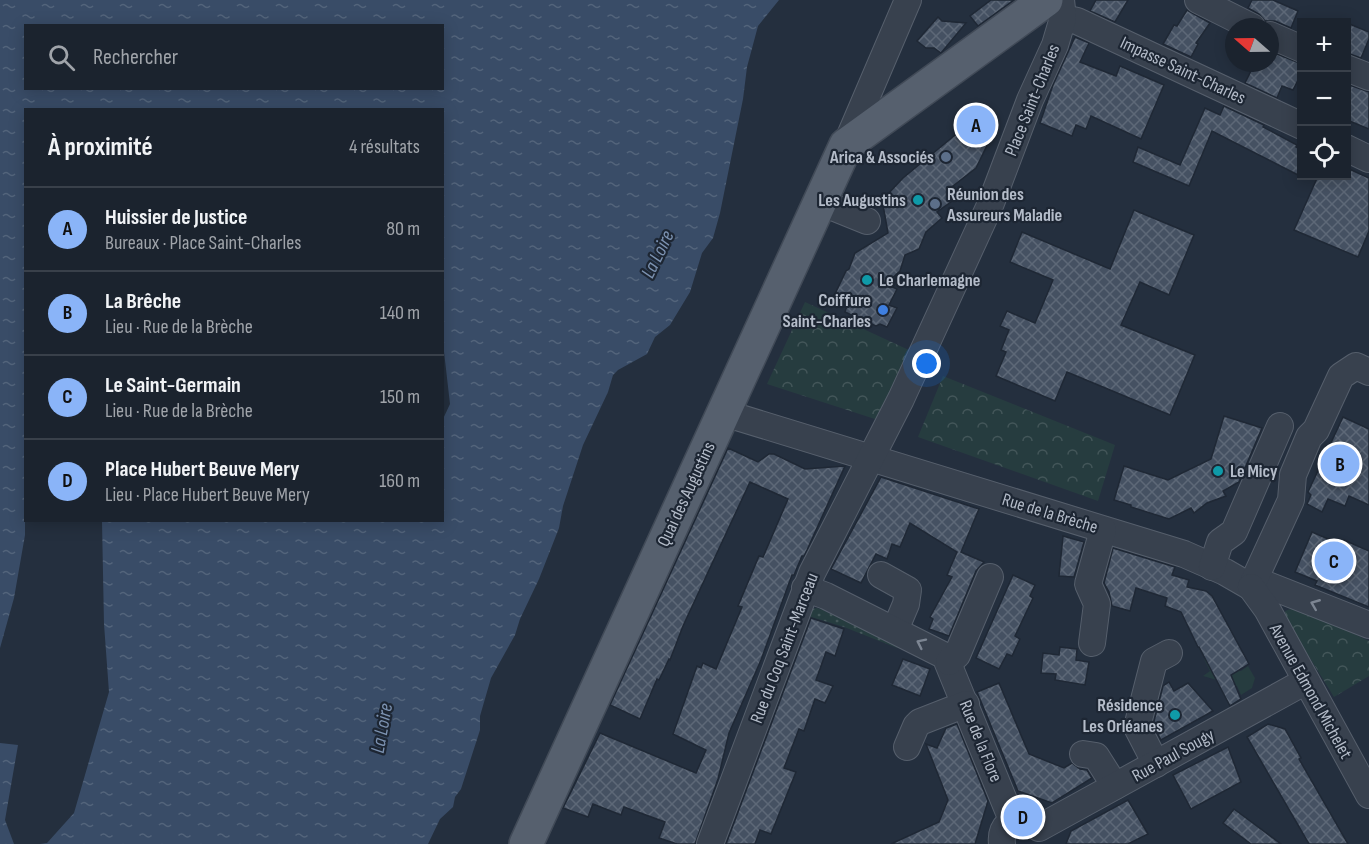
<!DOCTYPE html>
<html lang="fr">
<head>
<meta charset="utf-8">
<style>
  body { margin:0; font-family:"Sofia Sans Condensed",sans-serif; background:#242b36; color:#f1f3f6 }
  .controls { position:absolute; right:18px; top:18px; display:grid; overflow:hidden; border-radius:0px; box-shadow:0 3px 15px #0003 }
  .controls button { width:54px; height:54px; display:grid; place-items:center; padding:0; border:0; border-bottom:2px solid #39404a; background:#1b232e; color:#f1f3f6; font:30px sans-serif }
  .compass { position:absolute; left:1225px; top:18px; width:54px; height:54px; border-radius:50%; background:#1b232e; box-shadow:0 3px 15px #0003; rotate:290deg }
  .you { position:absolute; left:927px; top:364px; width:21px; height:21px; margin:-15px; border:4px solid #fff; border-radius:50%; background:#1a73e8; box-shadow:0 0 0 9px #1a73e833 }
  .badge { display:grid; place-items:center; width:39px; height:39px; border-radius:50%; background:#8ab4f8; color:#111; font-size:20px; font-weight:700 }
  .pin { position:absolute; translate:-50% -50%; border:3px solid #fff; box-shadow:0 2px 6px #0006 }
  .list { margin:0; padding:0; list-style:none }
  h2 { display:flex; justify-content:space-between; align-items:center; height:78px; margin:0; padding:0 24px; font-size:26px }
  h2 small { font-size:20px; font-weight:400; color:#a0a4aa }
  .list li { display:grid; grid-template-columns:39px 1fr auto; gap:18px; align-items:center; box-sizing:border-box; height:84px; padding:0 24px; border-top:2px solid #39404a }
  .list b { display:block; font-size:22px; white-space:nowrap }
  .list p { margin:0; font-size:20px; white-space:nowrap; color:#a0a4aa }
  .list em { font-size:20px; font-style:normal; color:#a0a4aa }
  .icon { flex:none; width:33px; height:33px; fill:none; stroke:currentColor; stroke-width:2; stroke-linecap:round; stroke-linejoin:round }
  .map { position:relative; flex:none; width:1369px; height:844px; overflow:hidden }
  .search { position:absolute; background:#1b232e; box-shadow:0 3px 15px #0003; left:24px; top:24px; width:420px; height:66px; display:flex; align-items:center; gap:15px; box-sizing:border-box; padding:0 21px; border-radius:0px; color:#a0a4aa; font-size:22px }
  .panel { position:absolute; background:#1b232e; box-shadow:0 3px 15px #0003; left:24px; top:108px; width:420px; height:414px; border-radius:0px }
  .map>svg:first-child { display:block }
</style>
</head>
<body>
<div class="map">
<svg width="1369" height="844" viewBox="0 0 1369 844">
  <defs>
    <pattern id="park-crowns" width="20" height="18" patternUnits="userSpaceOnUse" patternTransform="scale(1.5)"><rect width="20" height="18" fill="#263c3f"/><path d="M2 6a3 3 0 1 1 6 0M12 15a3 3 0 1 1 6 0" fill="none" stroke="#435659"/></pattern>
    <pattern id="garden-dots" width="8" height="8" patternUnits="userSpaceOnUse" patternTransform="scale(1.5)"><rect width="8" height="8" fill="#263c3f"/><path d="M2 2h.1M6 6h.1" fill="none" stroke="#435659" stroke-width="1.8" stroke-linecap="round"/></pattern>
    <pattern id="water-ripples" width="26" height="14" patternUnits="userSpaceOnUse" patternTransform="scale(1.5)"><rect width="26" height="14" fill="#394c67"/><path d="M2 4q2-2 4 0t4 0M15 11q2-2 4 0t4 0" fill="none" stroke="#53647b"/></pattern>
    <pattern id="building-cross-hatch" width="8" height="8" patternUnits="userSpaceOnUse" patternTransform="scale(1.5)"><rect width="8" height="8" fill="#455162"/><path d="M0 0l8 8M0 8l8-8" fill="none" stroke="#5d6877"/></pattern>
  </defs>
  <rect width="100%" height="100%" fill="#242f3e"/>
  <path fill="#263c3f" d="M1204,659l37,12 7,-5 7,12 -3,10 -11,7 -4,-9 -34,-10 7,-5z"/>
  <g fill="url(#park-crowns)">
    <path d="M805,302l106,49 -33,69 -111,-36z"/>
    <path d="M943,376l172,69 -17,56 -180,-64z"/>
    <path d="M1296,607l73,34v35l-35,21 -47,-76 -2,-10z"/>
  </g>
  <path fill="url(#garden-dots)" d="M817,608l6,2 75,37 -1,1 -53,-21 -36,-11 4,-7z"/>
  <g fill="url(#water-ripples)" fill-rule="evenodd">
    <path d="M0,0h779l-21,26 -11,41 -4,32 -23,114 -7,25 -11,15 -12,39 -20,33 -15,12 -8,17 -29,16 -5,5 -5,17 -25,53 -20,61 -4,22 -20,51 -19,40 -5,16 -24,43 -11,38v14l-19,59 -6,8 -2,10 -13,12 -12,25h-388l7,-1 27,-30 35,-121 -5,-68 -2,-103 340,-1 1,-101 7,-15 -8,-70v-224h-416l-1,425 -11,63 -14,50zM26,26h416v62h-416z"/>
    <path d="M0,743l18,2 -13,75 9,24h-14z"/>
  </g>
  <g fill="url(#building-cross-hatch)" stroke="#1f2835" stroke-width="1.5">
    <path d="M991,0h23l-36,26 -8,-10z"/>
    <path d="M1096,0h32l-13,22 -25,-11z"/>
    <path d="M1252,0h21l25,11 -7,17 -16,-7h-10l-6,-7 -11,-6z"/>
    <path d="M1187,10l23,13 -14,20 2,1 -7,13 -28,-13 11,-19 3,1z"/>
    <path d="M938,17l4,4 24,2 -25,30 -7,-5h-8l-9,-7z"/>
    <path d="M1347,23l22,9v7l-8,19 -14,-5z"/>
    <path d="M1075,37l14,6 -9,19 36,14 4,-10 44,19 -23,54 -50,-23 -5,13 -10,-4 -4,11 -32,-13 13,-38z"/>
    <path d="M1272,52l30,12v8l-9,18 -11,-4 -5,12 -32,-15 10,-20h15z"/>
    <path d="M1347,84l22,8v37l-22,-9z"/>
    <path d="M1224,106l40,19 -1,2 34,18 -1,2 6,3v27l-90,-46 -23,55 -56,-24 5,-15 42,18 25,-57 15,7z"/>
    <path d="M983,112l12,17 -19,39 -28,22 7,9 -18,13 5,6 -16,14 -7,17 -14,6 -5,16 -14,13 11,5 -8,16 8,3 -10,19 -7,-3 -4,2 -31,-14 3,-10 -14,-6 12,-25 3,-2 6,-16 33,-20 -5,-28 4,-10 16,-17z"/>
    <path d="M1347,168l22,10v53l-11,26 -64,-27 24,-54h29z"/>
    <path d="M1134,210l60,25 -25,60 -29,-13 -19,43 74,30 -25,60 -103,-43 -12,29 -59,-25 10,-24 -5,-2 8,-20 -9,-4 7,-15 28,12 18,-43 -43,-18 12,-30 88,37z"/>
    <path d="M1224,416l38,12 -23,54 -16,9 3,5 -19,7 -13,10 -3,-5 -22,11 -38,-12v-2l-17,-5 10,-34 44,14 43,-21z"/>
    <path d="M1343,417l26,12v76l-20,-9 -4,10 -17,-7 -6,13 -15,-8 4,-9 -3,-3z"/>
    <path d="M728,448l30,14 11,-8h5l31,15 40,-3 -38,84 -3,6h-2l-8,19h-2l-31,85 -32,73 -11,46 -23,65h-18l-18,-6 6,-16 -41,-15 -3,8 -28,-11 -5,13 -25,-9 37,-75 96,40 10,-23 -33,-16 24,-68 4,2 2,-5 13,6 26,-62 -4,-1 21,-50 4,1 25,-58 -38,-17 -67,144 -13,34 -1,-1 -10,21 -2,-1 -17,40 -30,-14z"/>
    <path d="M881,477l98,32 -18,43 23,10 -8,9 -27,65 -20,-7 4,-10 -3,-2 22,-40 -5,-2 10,-23 -47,-29 -10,24 -8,-3 -5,15 -11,-5 -15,29 -30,-14z"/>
    <path d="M1312,532l30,13 2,-5 25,11v56l-54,-22 2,-4 -22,-9z"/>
    <path d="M1063,536l21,6 -10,35 -15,-1z"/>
    <path d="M1113,548l62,19 -3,8 17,5 -2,7 19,4 6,5 37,68 -18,11 10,24 -11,7 -31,-59h-1l-17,-35 -16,-6 2,-8 -31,-10 -6,23 -18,-5 -3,-14 -5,-9z"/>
    <path d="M1013,575l22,10 -5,11 3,2 -18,38 5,3 -8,17 -5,-2 -8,15 -23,-11z"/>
    <path d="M811,618l33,11 -9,27 -9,-4 -10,28 17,6 -8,17 -10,-4 -11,32 -5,-2 -15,39 12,4 -25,62 -11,-4 -5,14h-29z"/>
    <path d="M1060,647l17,2 -1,11 13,2 -4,23 -30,-5 1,-6 -15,-1 2,-20 16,2z"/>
    <path d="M903,659l27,10 -10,27 -28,-11z"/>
    <path d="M1169,682l5,9 14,-8 25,28 -52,29 -8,-15 10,-39z"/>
    <path d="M999,683l30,71 35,14 8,-5 8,6 7,1 5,8 -40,25 -34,-12 -41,-99z"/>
    <path d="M957,724l31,77 -13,43h-84l48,-22 9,-22 -22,-56 11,4 9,-20z"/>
    <path d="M1268,724l17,5 16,29 -2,1 49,85h-39l-62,-107z"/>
    <path d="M1228,747l13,35 -50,27 -18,-34z"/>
    <path d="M1128,800l20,34 -20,10h-62l5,-13z"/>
    <path d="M1234,809l47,35h-30l-28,-21z"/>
  </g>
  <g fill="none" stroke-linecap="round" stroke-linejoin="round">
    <g stroke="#565f6c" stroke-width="28">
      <g id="minor">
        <path d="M1198,0l54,27"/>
        <path d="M1063,18l14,3 225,105"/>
        <path d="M1270,35l32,14"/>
        <path d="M1346,68l23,9"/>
        <path d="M846,145l62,-145"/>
        <path d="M1346,148l23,11"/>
        <path d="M820,202l47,19"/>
        <path d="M724,413l460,141 41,18 26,15 14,-3 104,41"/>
        <path d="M1212,567l8,-25 14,-10 46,-106"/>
        <path d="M881,575l27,15 -2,14 -11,26"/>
        <path d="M1251,587l40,-87 2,-25 16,-38 7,-7 25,-54 15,-10 13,6"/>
        <path d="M1251,587l16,22 102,186"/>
        <path d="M805,588l21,8 119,60 67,164"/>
        <path d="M1092,643l5,-39 -9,-20 15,-54"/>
        <path d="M949,662l8,-7 33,-78"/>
        <path d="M907,747l9,-21 4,-4 46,-18"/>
        <path d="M1083,754l13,2 19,30"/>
        <path d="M1156,764l-19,-37 17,-66 15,-8"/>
        <path d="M1039,828l267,-147"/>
        <path d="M710,844l102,-271 89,-174 90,-196 39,-103 25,-55 8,-27 -2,-18"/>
        <path d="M1002,844c-2,-17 9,-28 27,-24"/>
      </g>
    </g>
    <g stroke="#414a57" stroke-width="36">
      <path id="major" d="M526,844l320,-699 200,-145"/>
    </g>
    <use href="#minor" stroke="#38414e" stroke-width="26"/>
    <use href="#major" stroke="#56606e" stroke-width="33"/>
  </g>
  <defs><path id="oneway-chevron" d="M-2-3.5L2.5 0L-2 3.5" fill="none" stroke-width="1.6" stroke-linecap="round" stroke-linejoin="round" transform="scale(1.5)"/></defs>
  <g stroke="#7c8592">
    <use href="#oneway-chevron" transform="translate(1315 604) rotate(-158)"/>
    <use href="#oneway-chevron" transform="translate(921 643) rotate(-154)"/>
  </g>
  <g fill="#5c6f8a" stroke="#1d2633" stroke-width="2">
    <circle cx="946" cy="157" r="6"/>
    <circle cx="935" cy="204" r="6"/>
  </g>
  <g fill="#0f9aa8" stroke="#1d2633" stroke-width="2">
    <circle cx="918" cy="200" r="6"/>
    <circle cx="867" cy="280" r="6"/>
    <circle cx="1218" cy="471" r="6"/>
    <circle cx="1175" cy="715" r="6"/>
  </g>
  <circle fill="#3f7fe0" stroke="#1d2633" stroke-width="2" cx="883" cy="310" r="6"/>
  <g text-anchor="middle" stroke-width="4.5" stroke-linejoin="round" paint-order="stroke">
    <g font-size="18" fill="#b4bcc9" stroke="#1d2633">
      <text transform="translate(1183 70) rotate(25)" y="6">Impasse Saint-Charles</text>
      <text transform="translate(1032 100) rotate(-68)" y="6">Place Saint-Charles</text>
      <text transform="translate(686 494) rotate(-65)" y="6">Quai des Augustins</text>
      <text transform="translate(1050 513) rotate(17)" y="6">Rue de la Brèche</text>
      <text transform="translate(784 648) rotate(-69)" y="6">Rue du Coq Saint-Marceau</text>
      <text transform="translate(1311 691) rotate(61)" y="6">Avenue Edmond Michelet</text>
      <text transform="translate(981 741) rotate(68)" y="6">Rue de la Flore</text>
      <text transform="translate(1173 755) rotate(-29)" y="6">Rue Paul Sougy</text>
    </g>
    <g font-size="18" font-weight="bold" fill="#b4bcc9" stroke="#1d2633" text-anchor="end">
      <text x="934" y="163">Arica &amp; Associés</text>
      <text x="947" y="200" text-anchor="start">Réunion des<tspan x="947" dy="21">Assureurs Maladie</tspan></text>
      <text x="906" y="206">Les Augustins</text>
      <text x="879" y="286" text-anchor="start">Le Charlemagne</text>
      <text x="871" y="306">Coiffure<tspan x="871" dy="21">Saint-Charles</tspan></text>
      <text x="1230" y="477" text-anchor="start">Le Micy</text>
      <text x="1163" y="711">Résidence<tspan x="1163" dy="21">Les Orléanes</tspan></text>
    </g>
    <g font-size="20" font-style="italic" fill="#7c92b1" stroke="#1d2633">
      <text transform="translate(657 254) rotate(-64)" y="7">La Loire</text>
      <text transform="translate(381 728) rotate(-80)" y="7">La Loire</text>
    </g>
  </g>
</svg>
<div class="controls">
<button>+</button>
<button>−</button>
<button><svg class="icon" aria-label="locate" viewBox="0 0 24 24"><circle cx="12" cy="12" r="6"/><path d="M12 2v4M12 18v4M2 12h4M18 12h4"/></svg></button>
</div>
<svg class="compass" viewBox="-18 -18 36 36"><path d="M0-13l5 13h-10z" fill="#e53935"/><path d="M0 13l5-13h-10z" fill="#a0a4aa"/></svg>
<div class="you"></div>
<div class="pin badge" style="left:976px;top:125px">A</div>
<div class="pin badge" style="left:1340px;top:464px">B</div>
<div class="pin badge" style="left:1334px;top:561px">C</div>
<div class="pin badge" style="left:1023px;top:817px">D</div>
<div class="search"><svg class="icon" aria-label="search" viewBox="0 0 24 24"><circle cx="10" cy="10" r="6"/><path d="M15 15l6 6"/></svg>Rechercher</div>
<section class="panel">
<h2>À proximité<small>4 résultats</small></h2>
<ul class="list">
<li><span class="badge">A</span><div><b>Huissier de Justice</b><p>Bureaux · Place Saint-Charles</p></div><em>80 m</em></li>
<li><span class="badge">B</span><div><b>La Brêche</b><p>Lieu · Rue de la Brèche</p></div><em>140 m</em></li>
<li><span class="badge">C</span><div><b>Le Saint-Germain</b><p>Lieu · Rue de la Brèche</p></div><em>150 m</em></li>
<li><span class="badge">D</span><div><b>Place Hubert Beuve Mery</b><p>Lieu · Place Hubert Beuve Mery</p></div><em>160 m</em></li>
</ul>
</section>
</div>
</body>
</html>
